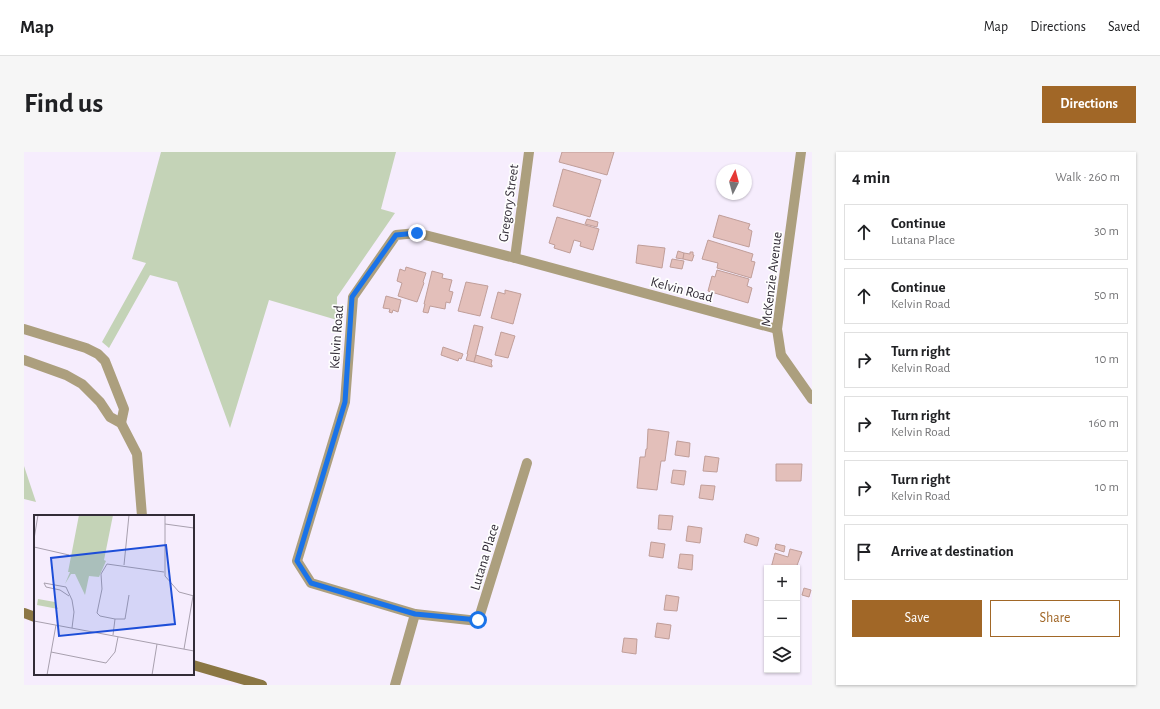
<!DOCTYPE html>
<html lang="en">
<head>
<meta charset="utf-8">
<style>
  body { margin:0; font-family:"Alegreya Sans",sans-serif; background:#f6f6f6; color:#202124 }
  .controls { position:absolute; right:12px; bottom:12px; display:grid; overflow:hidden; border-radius:0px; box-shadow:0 1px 3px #0004 }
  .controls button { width:36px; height:36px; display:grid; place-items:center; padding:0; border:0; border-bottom:1px solid #e0e0e0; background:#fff; color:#202124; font:20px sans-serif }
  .compass { position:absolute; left:692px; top:12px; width:36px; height:36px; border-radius:50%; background:#fff; box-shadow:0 1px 3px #0004; rotate:6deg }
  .stop { position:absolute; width:12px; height:12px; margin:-9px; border:3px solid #1a73e8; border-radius:50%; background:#fff }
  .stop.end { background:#1a73e8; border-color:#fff; box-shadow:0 1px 4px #0008 }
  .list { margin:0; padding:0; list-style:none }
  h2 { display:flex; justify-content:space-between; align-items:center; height:52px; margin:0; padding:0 16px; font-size:17px }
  h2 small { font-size:13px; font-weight:400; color:#757577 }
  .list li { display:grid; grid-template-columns:26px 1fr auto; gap:12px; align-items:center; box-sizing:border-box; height:56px; margin:0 8px 8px; padding:0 8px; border:1px solid #e0e0e0; border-radius:0px }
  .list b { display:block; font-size:15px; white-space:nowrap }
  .list p { margin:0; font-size:13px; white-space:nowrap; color:#757577 }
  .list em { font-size:13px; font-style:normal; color:#757577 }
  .actions { display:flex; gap:8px; padding:12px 16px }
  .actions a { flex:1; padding:9px 0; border:1px solid #a16727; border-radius:0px; text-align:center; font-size:14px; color:#a16727 }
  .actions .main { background:#a16727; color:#fff }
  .icon { flex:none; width:22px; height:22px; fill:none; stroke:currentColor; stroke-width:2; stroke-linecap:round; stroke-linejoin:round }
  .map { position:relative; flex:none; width:788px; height:533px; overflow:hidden; border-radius:0px }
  header { display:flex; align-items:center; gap:24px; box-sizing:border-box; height:56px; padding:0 20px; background:#fff; border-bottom:1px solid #e0e0e0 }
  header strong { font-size:19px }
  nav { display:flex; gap:22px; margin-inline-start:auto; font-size:14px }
  .intro { display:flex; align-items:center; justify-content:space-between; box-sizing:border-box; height:96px; padding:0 24px }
  h1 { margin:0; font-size:28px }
  .button { padding:10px 18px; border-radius:0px; background:#a16727; color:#fff; font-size:14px; font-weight:700 }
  main { display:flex; gap:24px; padding:0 24px }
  aside { flex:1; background:#fff; border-radius:0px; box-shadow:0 1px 3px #0004 }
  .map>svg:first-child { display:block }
</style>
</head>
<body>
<header>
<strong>Map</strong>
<nav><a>Map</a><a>Directions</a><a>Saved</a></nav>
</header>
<div class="intro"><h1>Find us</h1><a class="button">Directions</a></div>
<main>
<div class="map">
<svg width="788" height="533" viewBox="0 0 788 533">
  <rect width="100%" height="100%" fill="#f6edfd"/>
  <g fill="#c4d3b7">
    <path d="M137,0h235l-15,57 14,4 -58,84v23l-68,-20 -39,128 -53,-146 -27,-7 -41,73 -7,-6 44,-79 -14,-4z"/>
    <path d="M0,314l12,36 -12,-3z"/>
  </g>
  <g fill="#e3bfba" stroke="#c09e99">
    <path d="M538,0h52l-7,23 -48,-13z"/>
    <path d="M539,17l38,11 -11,37 -37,-11z"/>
    <path d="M695,63l31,9 -2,5 4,2 -3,16 -36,-10z"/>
    <path d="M533,65l42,12 -6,21 -13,-4 1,-4 -7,-2 -4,13 -16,-5 1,-3 -6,-2z"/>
    <path d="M563,67l11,3 -1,5 -12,-3z"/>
    <path d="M684,88l45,14 -2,7 4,1 -4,16 -34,-10 1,-5 -16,-4z"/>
    <path d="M614,93l27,3 -3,20 -26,-5z"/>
    <path d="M654,99l6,2 -1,6 -7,-1z"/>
    <path d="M666,100h3v3h1l-2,6 -9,-2 1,-6 6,1z"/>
    <path d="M648,107l12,2 -2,8 -12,-2z"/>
    <path d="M382,115l20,6 -3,9 1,1 -7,19 -19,-6 4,-13 -5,-2 3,-12 5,2z"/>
    <path d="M693,118l32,9 -2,7 5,2 -4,15 -40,-12 4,-15 3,1z"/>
    <path d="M408,119l11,3 -1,4 10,2 -3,11 4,1 -3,11 -4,-1 -1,7 -15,-3 -2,7 -5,-1 2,-8h-1z"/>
    <path d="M442,130l22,4 -8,30 -22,-5z"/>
    <path d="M481,138l16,4 -8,30 -22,-6 7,-26 7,2z"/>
    <path d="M362,144l15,4 -3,12 -5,-2 -1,3 -3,-1 1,-3 -7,-1z"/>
    <path d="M450,173l9,2 -9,35 -8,-2 2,-6h-1z"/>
    <path d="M477,180l14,4 -7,22 -13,-3z"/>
    <path d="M419,195l20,7 -2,5 -2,-1 -1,3 -17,-6z"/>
    <path d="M452,203l16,5 -1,4 1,1v2l-18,-5z"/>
    <path d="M624,277l21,3 -4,29h-4l-4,29 -20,-2 3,-31h5l1,-8h1z"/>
    <path d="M653,289l13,2 -1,14 -14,-2z"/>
    <path d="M681,304l14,2 -2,14 -14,-1z"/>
    <path d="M752,312h26l-1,17h-25z"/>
    <path d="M649,318l13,1 -2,14 -13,-2z"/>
    <path d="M677,333l14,1 -2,14 -14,-2z"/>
    <path d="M635,363l14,1 -2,14 -13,-1z"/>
    <path d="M664,374l14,2 -2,15 -14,-2z"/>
    <path d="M722,382l13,4 -2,8 -13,-4z"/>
    <path d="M627,390l14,2 -2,14 -14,-2z"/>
    <path d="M752,392l9,2 -1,6 -9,-3z"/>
    <path d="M766,397l12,3 -6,16h-25l4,-15 13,4z"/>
    <path d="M656,402l13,1 -1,15 -14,-2z"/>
    <path d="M780,436l7,2 -2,7 -7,-2z"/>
    <path d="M642,443l13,2 -2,14 -13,-1z"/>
    <path d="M633,471l14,2 -2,14 -14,-2z"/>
    <path d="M600,486l13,1 -1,15 -14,-2z"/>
  </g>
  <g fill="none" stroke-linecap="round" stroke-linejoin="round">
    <g stroke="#ac9f7e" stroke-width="10">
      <path d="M777,0l-24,177 4,26 31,44"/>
      <path d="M491,106l14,-106"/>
      <path d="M0,177l62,19 12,6 7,7 19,48 -3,14"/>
      <path d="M0,208l42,15 16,9 18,18 10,15 11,6 16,31 5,62"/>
      <path d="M391,462l63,7 49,-158"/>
      <path d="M371,533l20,-71 -104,-31 -14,-22 48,-159 8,-105 43,-62 21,-2 98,25 262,71"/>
    </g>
    <g stroke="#8b7744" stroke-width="10">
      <path d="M0,461l11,4"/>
      <path d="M169,513l69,20"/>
    </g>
  </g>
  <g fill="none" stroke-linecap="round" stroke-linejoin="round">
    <path stroke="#1a73e8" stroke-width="5" d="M393,81l-21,2 -44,62 -7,105 -48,159 14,22 104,31 63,6"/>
  </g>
  <g text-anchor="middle" stroke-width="3.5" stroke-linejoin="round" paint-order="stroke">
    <g font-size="14" fill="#322c37" stroke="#fefefe">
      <text transform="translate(484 51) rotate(-82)" y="5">Gregory Street</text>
      <text transform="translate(747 127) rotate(-83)" y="5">McKenzie Avenue</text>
      <text transform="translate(658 137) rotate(15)" y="5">Kelvin Road</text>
      <text transform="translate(312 185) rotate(-86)" y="5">Kelvin Road</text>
      <text transform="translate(460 405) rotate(-73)" y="5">Lutana Place</text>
    </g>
  </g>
  <g transform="translate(10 363)">
    <rect width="160" height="160" fill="#f6edfd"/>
    <path d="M45,0h34l-9,45 2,1 -7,16 -10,-1 -4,19 -10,-21h-4l-6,10 5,-12h-2zM4,84l17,3 3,7 -21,-4z" fill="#c4d3b7"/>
    <path fill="none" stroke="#a8a0ae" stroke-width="1" d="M131,0v61l14,16 15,4M131,9l29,4M0,24l4,-24M0,32l35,8M90,50l5,-50M35,81l-9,-6 -14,-3 -2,-4 22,4 6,13 2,12 -2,16M81,104h10l4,-24M0,106l160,30M79,120l2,-16 -15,-3 -3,-3 5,-24 -1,-15 6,-10 57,8M150,134l9,-53M17,137l55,11 9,-11 3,-15M13,160l9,-50M118,160l5,-31"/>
    <path fill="#1d4ed8" fill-opacity="0.15" stroke="#1d4ed8" stroke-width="2" d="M132,30l9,79 -116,12 -8,-78z"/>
    <rect width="160" height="160" fill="none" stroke="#322c37" stroke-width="2"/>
  </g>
</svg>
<div class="controls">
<button>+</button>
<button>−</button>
<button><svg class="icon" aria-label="layers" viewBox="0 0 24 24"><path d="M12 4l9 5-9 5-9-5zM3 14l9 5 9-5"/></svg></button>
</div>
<svg class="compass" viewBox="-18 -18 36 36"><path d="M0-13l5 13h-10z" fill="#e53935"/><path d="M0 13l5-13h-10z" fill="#757577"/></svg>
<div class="stop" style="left:454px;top:468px"></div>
<div class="stop end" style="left:393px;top:81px"></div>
</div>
<aside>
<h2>4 min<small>Walk · 260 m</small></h2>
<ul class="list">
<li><svg class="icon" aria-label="ahead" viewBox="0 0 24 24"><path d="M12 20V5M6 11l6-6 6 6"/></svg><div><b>Continue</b><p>Lutana Place</p></div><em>30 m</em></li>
<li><svg class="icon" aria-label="ahead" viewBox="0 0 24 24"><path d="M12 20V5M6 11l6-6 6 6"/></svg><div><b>Continue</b><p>Kelvin Road</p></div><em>50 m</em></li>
<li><svg class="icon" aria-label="right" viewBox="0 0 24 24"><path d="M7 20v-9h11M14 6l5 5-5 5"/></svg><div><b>Turn right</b><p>Kelvin Road</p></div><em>10 m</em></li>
<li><svg class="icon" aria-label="right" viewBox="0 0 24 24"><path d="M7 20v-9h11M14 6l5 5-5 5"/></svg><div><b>Turn right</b><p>Kelvin Road</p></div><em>160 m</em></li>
<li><svg class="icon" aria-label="right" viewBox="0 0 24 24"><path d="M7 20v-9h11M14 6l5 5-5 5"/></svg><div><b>Turn right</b><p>Kelvin Road</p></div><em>10 m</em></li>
<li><svg class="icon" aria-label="arrive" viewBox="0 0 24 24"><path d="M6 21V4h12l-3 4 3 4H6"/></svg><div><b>Arrive at destination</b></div></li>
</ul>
<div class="actions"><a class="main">Save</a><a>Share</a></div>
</aside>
</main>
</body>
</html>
